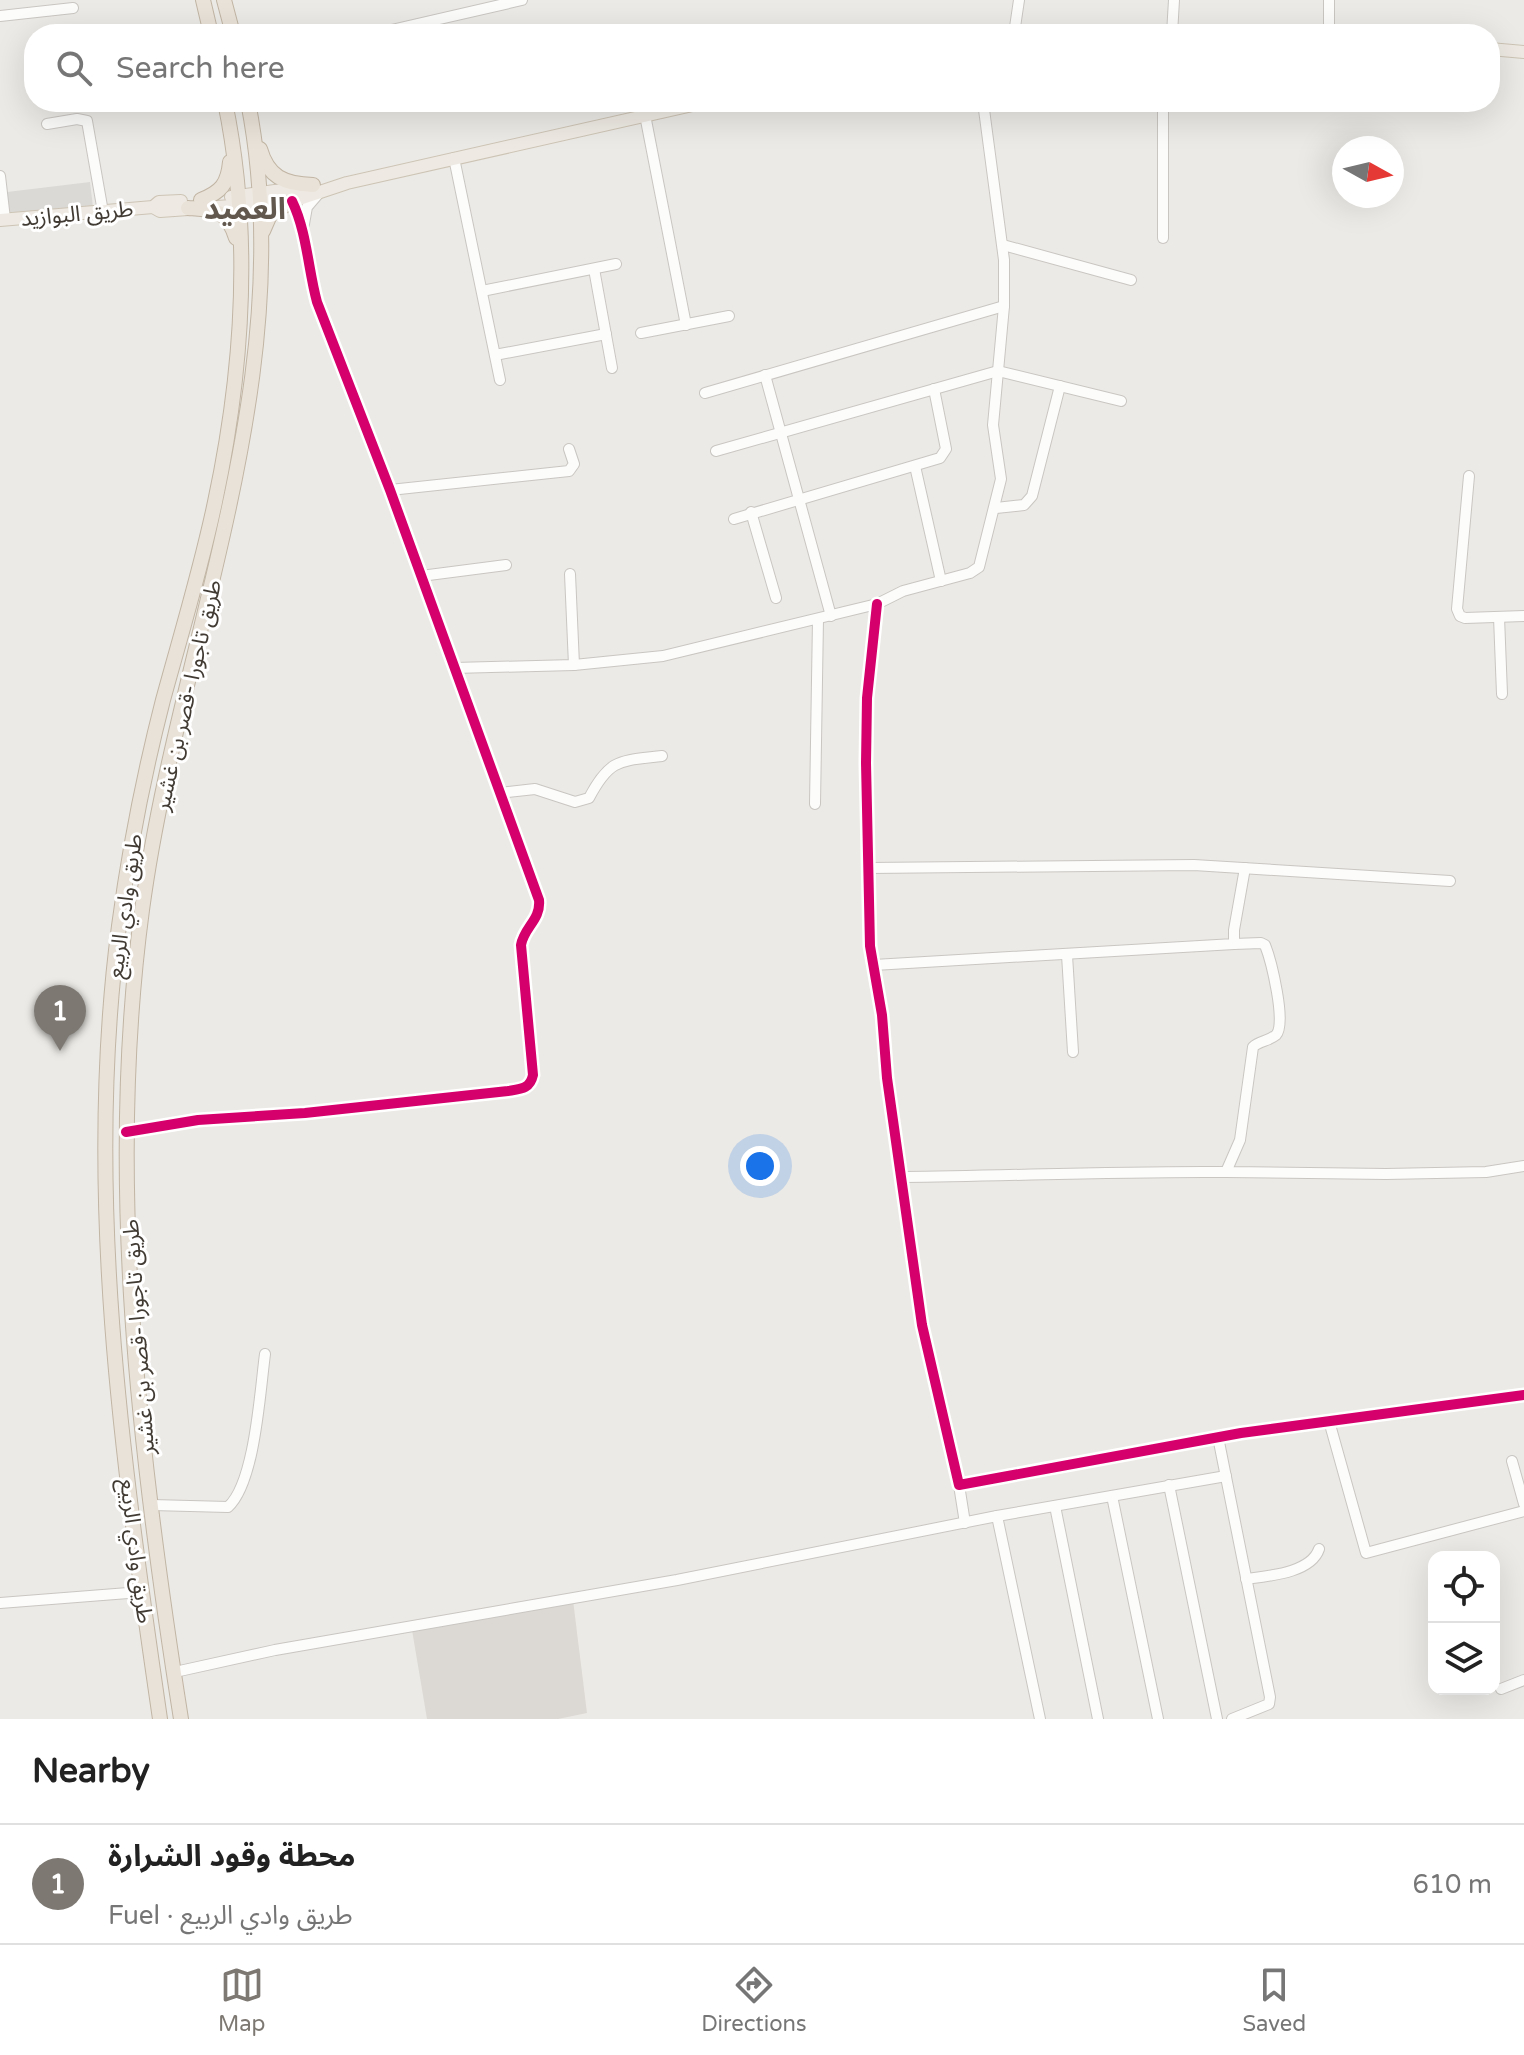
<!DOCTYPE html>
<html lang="en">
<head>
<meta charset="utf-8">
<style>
  body { margin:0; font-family:"Varela Round","Noto Sans Arabic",sans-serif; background:#f6f6f6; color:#222 }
  .controls { position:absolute; right:24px; bottom:24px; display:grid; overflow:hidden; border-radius:16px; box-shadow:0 8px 32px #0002 }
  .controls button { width:72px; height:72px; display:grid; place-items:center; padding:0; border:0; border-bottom:2px solid #e0e0e0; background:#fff; color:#222; font:40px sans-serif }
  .compass { position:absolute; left:1332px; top:136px; width:72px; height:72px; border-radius:50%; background:#fff; box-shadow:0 8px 32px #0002; rotate:98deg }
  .you { position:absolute; left:760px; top:1166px; width:28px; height:28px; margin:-20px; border:6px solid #fff; border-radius:50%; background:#1a73e8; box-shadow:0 0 0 12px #1a73e833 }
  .badge { display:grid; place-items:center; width:52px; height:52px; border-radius:50%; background:#7d7872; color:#fff; font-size:26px; font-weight:700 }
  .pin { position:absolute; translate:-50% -66px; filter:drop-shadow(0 2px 4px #0008) }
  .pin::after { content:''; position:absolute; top:42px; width:28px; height:24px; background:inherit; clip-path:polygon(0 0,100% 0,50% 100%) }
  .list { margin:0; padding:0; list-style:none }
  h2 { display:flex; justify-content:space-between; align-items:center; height:104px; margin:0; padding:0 32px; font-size:34px }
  h2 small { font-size:26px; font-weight:400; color:#767676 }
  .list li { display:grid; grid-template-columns:52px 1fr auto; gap:24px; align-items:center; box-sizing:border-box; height:120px; padding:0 32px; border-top:2px solid #e0e0e0 }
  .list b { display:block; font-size:30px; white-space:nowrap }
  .list p { margin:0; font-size:26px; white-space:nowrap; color:#767676 }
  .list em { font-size:26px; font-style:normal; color:#767676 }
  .icon { flex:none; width:44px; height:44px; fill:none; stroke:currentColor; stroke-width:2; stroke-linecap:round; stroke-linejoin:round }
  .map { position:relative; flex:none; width:1524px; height:1719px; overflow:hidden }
  .search { position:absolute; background:#fff; box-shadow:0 8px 32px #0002; left:24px; right:24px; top:24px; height:88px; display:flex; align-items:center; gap:20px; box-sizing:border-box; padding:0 28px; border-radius:32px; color:#767676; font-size:30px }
  .sheet { height:224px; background:#fff }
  nav { display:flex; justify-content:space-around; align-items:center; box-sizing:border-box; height:112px; border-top:2px solid #e0e0e0; background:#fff; font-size:22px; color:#767676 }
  nav a { display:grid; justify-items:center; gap:4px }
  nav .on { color:#7d7872 }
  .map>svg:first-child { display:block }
</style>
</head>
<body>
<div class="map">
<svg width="1524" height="1719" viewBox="0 0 1524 1719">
  <rect width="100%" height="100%" fill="#eceae6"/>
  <path fill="#dcd9d4" d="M573,1600l14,113 -29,6h-131l-15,-89z"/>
  <path fill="#dbd9d6" d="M90,182l3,25 -84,9 -2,-24z"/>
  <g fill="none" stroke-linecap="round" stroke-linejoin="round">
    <g stroke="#c9c6c2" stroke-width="12">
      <g id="minor">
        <path d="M0,16l73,-8"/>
        <path d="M374,34l148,-34"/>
        <path d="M1014,34l5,-34"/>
        <path d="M1172,34l2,-34"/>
        <path d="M1329,34v-34"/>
        <path d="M1163,102v136"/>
        <path d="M645,115l41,210"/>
        <path d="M47,124l30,-5 10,2 16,91"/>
        <path d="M454,158l46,222"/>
        <path d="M0,176l5,43"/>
        <path d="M304,224l3,-17 12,-14"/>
        <path d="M1003,245l128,35"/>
        <path d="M594,269l18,99"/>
        <path d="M482,291l134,-27"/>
        <path d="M641,333l88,-17"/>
        <path d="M495,355l111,-21"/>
        <path d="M765,375l66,241"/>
        <path d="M705,393l299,-87"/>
        <path d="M716,451l282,-80 123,30"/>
        <path d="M915,466l26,115"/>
        <path d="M1469,476l-12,133 3,7 5,2 59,-2"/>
        <path d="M390,490l179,-19 5,-7 -5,-15"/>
        <path d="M996,508l28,-3 8,-9 28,-110"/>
        <path d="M751,512l25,86"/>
        <path d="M734,519l206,-61 6,-9 -12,-60"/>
        <path d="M570,574l4,91"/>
        <path d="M421,576l85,-11"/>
        <path d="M877,604l-10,94 -1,65 4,183 12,69 5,63 35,247 37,160 282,-52 283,-38"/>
        <path d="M1499,617l3,77"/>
        <path d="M454,668l120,-3 89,-9 214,-52 26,-13 67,-18 9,-6 22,-88 -8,-54 11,-119v-46l-21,-158"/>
        <path d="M500,793l35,-4 40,13 14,-4c21,-40 31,-37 73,-42"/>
        <path d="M815,804l3,-185"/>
        <path d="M869,868l325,-3 256,16"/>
        <path d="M1234,944l27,-1 4,2c6,15 22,79 11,90 -7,6 -17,6 -23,12l-13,93 -14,32 160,2 100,-2 38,-6"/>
        <path d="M1067,955l6,97"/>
        <path d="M874,965l360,-21v-14l11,-62"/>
        <path d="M126,1132l72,-12 107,-7 203,-22c13,-2 22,-2 25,-16l-12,-130c3,-18 20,-25 18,-45l-149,-410 -73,-188c-9,-33 -10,-70 -25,-101"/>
        <path d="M903,1177c107,-1 215,-6 323,-5"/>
        <path d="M1329,1421l37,132 158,-42"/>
        <path d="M1218,1437l52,260 -1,7 -37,15"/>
        <path d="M1512,1461l12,43"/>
        <path d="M959,1485l6,38"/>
        <path d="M1169,1485l48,234"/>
        <path d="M1112,1496l46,223"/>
        <path d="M152,1505l76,2c27,-24 32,-116 37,-153"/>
        <path d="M1055,1506l43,213"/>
        <path d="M997,1516l43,203"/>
        <path d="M1246,1579c22,-3 65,-6 73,-30"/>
        <path d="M0,1603l141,-11"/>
        <path d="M175,1672l100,-22 402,-70 320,-64 229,-40"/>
        <path d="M1501,1689l23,-9"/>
      </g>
    </g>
    <g stroke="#cdc4b5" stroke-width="14">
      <g id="major">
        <path d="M1490,49l34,3"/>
        <path d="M231,197l73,-10"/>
        <path d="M153,207l7,4 130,-9 57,-19 359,-81"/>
        <path d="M0,220l153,-13 6,-5 22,-1"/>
      </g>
    </g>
    <g stroke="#c1b5a4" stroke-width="16">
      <g id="highway">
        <path d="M203,0l8,34"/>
        <path d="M224,0l9,34"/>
        <path d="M260,149c8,28 24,35 53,36"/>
        <path d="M201,200c20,-8 27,-16 29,-38"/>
        <path d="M188,208c27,2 39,1 48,30"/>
        <path d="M263,231l7,-16 20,-13"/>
        <path d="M160,1719c-38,-261 -76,-529 -41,-793 10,-76 25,-152 44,-226 18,-66 38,-131 52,-198 28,-131 37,-269 10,-400"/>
        <path d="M181,1719c-42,-265 -75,-542 -39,-809 36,-269 160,-533 106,-808"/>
      </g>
    </g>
    <use href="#minor" stroke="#fcfcfb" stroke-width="10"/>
    <use href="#major" stroke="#eeeae3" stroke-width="12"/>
    <use href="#highway" stroke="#e9e2d8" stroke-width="14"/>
    <g stroke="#fff" stroke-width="15">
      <g id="cycleway">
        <path d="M877,604l-10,94 -1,65 4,183 12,69 5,63 35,247 37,160 282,-52 283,-38"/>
        <path d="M126,1132l72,-12 107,-7 203,-22c13,-2 22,-2 25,-16l-12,-130c3,-18 20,-25 18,-45l-149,-410 -73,-188c-9,-33 -10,-70 -25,-101"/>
      </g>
    </g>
    <use href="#cycleway" stroke="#d6006c" stroke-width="10"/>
  </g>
  <g text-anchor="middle" stroke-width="6" stroke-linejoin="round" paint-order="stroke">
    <g font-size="22" fill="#413b34" stroke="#fff">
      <text transform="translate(77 213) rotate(-5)" y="8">طريق البوازيد</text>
      <text transform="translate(187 695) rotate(-77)" y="8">طريق تاجورا -قصر بن غشير</text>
      <text transform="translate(124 906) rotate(-82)" y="8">طريق وادي الربيع</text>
      <text transform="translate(138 1337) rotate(-94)" y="8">طريق تاجورا -قصر بن غشير</text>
      <text transform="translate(137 1551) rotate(83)" y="8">طريق وادي الربيع</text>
    </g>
    <g font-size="30" font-weight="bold" fill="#62584d" stroke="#fff">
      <text x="245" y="219">العميد</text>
    </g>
  </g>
</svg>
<div class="controls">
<button><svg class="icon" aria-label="locate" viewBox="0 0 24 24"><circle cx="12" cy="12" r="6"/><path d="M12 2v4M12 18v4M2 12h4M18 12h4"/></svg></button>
<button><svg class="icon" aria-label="layers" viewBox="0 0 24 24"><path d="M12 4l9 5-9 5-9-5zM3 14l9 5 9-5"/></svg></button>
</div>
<svg class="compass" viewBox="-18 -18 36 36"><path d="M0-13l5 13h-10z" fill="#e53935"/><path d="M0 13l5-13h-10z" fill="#767676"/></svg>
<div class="you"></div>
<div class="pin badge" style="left:60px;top:1051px">1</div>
<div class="search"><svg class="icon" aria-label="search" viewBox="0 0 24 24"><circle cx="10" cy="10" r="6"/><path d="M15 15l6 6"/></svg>Search here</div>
</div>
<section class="sheet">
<h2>Nearby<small></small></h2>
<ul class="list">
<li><span class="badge">1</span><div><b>محطة وقود الشرارة</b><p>Fuel · طريق وادي الربيع</p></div><em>610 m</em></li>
</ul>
</section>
<nav>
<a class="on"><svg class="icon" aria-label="map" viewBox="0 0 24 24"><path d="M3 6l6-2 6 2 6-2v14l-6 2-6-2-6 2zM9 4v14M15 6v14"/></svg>Map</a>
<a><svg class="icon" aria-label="directions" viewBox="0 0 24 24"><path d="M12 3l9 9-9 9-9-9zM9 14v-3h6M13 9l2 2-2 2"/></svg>Directions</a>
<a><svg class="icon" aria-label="saved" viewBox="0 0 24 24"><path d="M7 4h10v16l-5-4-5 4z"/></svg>Saved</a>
</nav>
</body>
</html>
